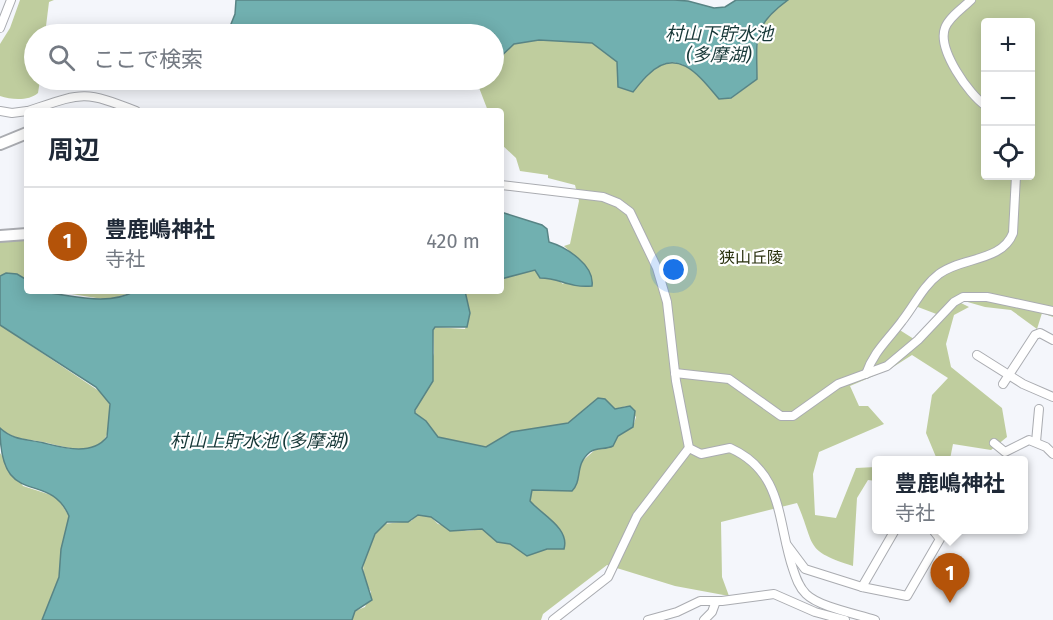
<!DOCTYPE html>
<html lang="ja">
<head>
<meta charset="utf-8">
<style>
  body { margin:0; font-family:"Fira Sans","Noto Sans JP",sans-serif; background:#f6f6f7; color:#1f2937 }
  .controls { position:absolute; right:18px; top:18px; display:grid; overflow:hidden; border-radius:6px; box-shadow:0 3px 15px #0003 }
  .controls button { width:54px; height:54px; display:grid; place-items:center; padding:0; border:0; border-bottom:2px solid #e0e1e3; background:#fff; color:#1f2937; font:30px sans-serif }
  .you { position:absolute; left:674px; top:270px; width:21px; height:21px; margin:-15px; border:4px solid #fff; border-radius:50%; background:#1a73e8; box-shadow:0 0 0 9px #1a73e833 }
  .badge { display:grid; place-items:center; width:39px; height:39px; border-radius:50%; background:#b45309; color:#fff; font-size:20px; font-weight:700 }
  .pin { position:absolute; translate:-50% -50px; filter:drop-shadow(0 2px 3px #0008) }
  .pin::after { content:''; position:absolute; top:32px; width:21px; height:18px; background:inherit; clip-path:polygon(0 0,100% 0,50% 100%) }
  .popup { position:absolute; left:872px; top:456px; width:156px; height:78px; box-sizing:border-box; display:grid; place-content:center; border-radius:6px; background:#fff; filter:drop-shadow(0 2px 4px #0005); font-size:20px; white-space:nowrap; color:#747a83 }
  .popup b { font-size:22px; color:#1f2937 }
  .popup::after { content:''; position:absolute; left:50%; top:100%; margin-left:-12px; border:12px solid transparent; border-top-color:#fff }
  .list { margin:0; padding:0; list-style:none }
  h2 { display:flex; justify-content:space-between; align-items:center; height:78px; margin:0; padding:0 24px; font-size:26px }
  h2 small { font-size:20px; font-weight:400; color:#747a83 }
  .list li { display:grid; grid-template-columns:39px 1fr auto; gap:18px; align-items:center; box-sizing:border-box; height:108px; padding:0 24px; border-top:2px solid #e0e1e3 }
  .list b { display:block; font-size:22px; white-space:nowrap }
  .list p { margin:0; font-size:20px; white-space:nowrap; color:#747a83 }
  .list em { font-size:20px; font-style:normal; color:#747a83 }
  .icon { flex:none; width:33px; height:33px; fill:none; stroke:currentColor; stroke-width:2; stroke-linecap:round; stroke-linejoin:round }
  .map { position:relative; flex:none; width:1053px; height:620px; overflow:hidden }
  .search { position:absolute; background:#fff; box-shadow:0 3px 15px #0003; left:24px; top:24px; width:480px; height:66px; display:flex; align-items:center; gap:15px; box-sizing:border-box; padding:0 21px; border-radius:33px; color:#747a83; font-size:22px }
  .panel { position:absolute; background:#fff; box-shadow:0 3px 15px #0003; left:24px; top:108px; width:480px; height:186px; border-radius:6px }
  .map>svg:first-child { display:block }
</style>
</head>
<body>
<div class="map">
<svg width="1053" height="620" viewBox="0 0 1053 620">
  <rect width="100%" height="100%" fill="#f4f6fb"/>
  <g fill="#bfcd9e" fill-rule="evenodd">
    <path d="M20,0h34l-5,2 -4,32h-11v46h6l-2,13c-9,8 -26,7 -38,3v-52l10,-16z"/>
    <path d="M788,0h265v317l-11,-4 -5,16 -26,-19 -26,-3 -28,-8 -18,16 -29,-11 -15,23 22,14 42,-39 10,5 -15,8 -8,29 5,23 51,41 5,29 -16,13 -38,-6 -3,15 -14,-2 -10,-24 6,-38 16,-17 -36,-23 -22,14 -40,17 9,20h9l16,18 -65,28 -6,22 2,41 21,3 20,-50 20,-1v14l-8,-1 -11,18 -4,68c-50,-16 -37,-20 -56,-63l-76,19 1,55 7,19 -54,-10 -68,-21 -64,49 -2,6h-189l3,-9 10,-4 6,-15c-16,-25 -5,-47 12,-68l28,-3 7,-6 13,2 7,7 29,7 15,-2 15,13 13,2 8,5h29l10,-23 -27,-25 2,-11 40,1 8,-28 16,-14 15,-2 7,-11 15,-9 3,-10 -9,-11 -12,3 -17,-11 -30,25 -57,9 -25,15 -48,-10 -12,-16 -11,-8 19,-60 -1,-23 2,-3 30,2 5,-16 -5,-22h36v-12l34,-9 5,8h16l7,6 19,-21 -18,-17 6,-2 9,-43 -4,-16 -27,-7v-3l-28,-4 -4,-13 -15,-14v-33h-13l-10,-26 5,-5h11v-17l20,-19 25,-4 53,3 25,19 1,25 15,5c5,-6 10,-13 16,-18 29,-29 52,4 70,25l13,-1 25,-19c1,-39 -6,-53 31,-79zM986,22h44v154h-44z"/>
    <path d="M27,234v46l-10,-6 -17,2v-40z"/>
    <path d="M53,291h82l-26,9z"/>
    <path d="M0,325l105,70c6,9 6,17 5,27 -4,39 -40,26 -67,20 -16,-3 -29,-2 -43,-14z"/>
    <path d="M0,453l23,33 28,9 7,4 11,17 -8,33 -2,28 -17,43h-42z"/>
  </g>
  <g fill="#71b0b0" stroke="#588485" stroke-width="1.5">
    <path d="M236,0h438l14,1 26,7 11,-1 11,-7h52c-37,27 -31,39 -31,79l-26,19 -12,1c-18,-21 -41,-54 -70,-25 -6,5 -11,12 -16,18l-15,-5 -1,-25 -25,-19 -53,-3 -25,4 -20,19v-29h-267l8,-20z"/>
    <path d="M501,212l41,13 5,4 2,13c17,5 46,23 43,44 -25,2 -31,-8 -52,-8l-5,-8 -34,9z"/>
    <path d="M6,273l11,1 10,6v11c35,0 76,18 108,0h330l5,22 -3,14h-32l-2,3v51l-18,29v3l11,8 12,16 48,10 25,-15 57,-9 30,-25 7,1 10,10 15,-3 5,5 -2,16 -15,9 -5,10c-8,4 -16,1 -23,6 -16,13 -7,28 -18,39l-40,-1 -2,11c12,14 40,27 34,48h-17l-20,7 -17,-12 -13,-2 -15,-13 -32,2 -19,-14 -13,-2 -10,7h-21l-12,12 -13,34 10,32 -17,11 -3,9h-310l17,-43 2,-28 8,-33c-21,-48 -69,-4 -69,-88 14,13 28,11 44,15 20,5 48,13 63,-6l3,-33 -14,-17 -96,-62v-49z"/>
  </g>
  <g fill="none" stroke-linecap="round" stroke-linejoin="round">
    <g stroke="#aaacb1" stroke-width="10">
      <g id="minor">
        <path d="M971,0c-8,8 -22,17 -26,28 -8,21 24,67 41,78"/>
        <path d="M0,28l11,-28"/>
        <path d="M0,111l12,2 15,-2"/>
        <path d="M28,111c54,-18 54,-21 108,0"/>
        <path d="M501,185l102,12 15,6 12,9 27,56 10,34 9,79 13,67 12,6 29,-6c54,24 47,74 63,121 3,9 6,18 13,25 13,13 51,20 69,26"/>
        <path d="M977,355l46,29 30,13"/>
        <path d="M675,373l54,6 52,37h12l45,-32 49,-18 31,-26 36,-38 9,-5h24l66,14"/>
        <path d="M866,374c8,-23 22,-34 36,-53 12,-15 21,-35 37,-47 22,-17 63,-12 74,-41l3,-57"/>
        <path d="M1003,384l32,-49 5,-2 13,7"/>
        <path d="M1036,442l3,-33"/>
        <path d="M994,443l11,9 24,-12 17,7 7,7"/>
        <path d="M787,545l18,24 57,18 45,9 33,-57 -7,-9"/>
        <path d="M862,587l33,-57"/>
        <path d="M553,620l55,-43 29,-61 52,-68"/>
        <path d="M648,620l29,-8 23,-11h22l52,-7 41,18 30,8"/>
        <path d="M704,620l8,-8 4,-11"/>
      </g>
    </g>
    <g stroke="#aaacb1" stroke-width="14">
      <g id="major">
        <path d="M0,144l27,-11"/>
        <path d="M0,236l27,-2"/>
      </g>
    </g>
    <use href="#minor" stroke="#fff" stroke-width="8"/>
    <use href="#major" stroke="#fff" stroke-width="10"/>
  </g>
  <g text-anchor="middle" stroke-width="4.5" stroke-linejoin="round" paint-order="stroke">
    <g font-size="16" fill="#29310d" stroke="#fff">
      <text x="751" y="263">狭山丘陵</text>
    </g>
    <g font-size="18" font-style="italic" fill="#163737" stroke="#fff">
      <text x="719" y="40">村山下貯水池<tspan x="719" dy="21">(多摩湖)</tspan></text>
      <text x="259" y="447">村山上貯水池 (多摩湖)</text>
    </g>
  </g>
</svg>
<div class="controls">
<button>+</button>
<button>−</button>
<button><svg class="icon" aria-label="locate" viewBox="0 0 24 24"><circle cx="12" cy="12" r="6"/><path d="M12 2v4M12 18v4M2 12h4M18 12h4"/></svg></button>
</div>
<div class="you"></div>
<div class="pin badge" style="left:950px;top:603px">1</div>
<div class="popup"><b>豊鹿嶋神社</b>寺社</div>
<div class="search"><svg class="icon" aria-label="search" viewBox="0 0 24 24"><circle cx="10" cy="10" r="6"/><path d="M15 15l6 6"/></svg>ここで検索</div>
<section class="panel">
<h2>周辺<small></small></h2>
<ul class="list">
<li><span class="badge">1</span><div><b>豊鹿嶋神社</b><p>寺社</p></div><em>420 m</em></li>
</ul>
</section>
</div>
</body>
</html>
